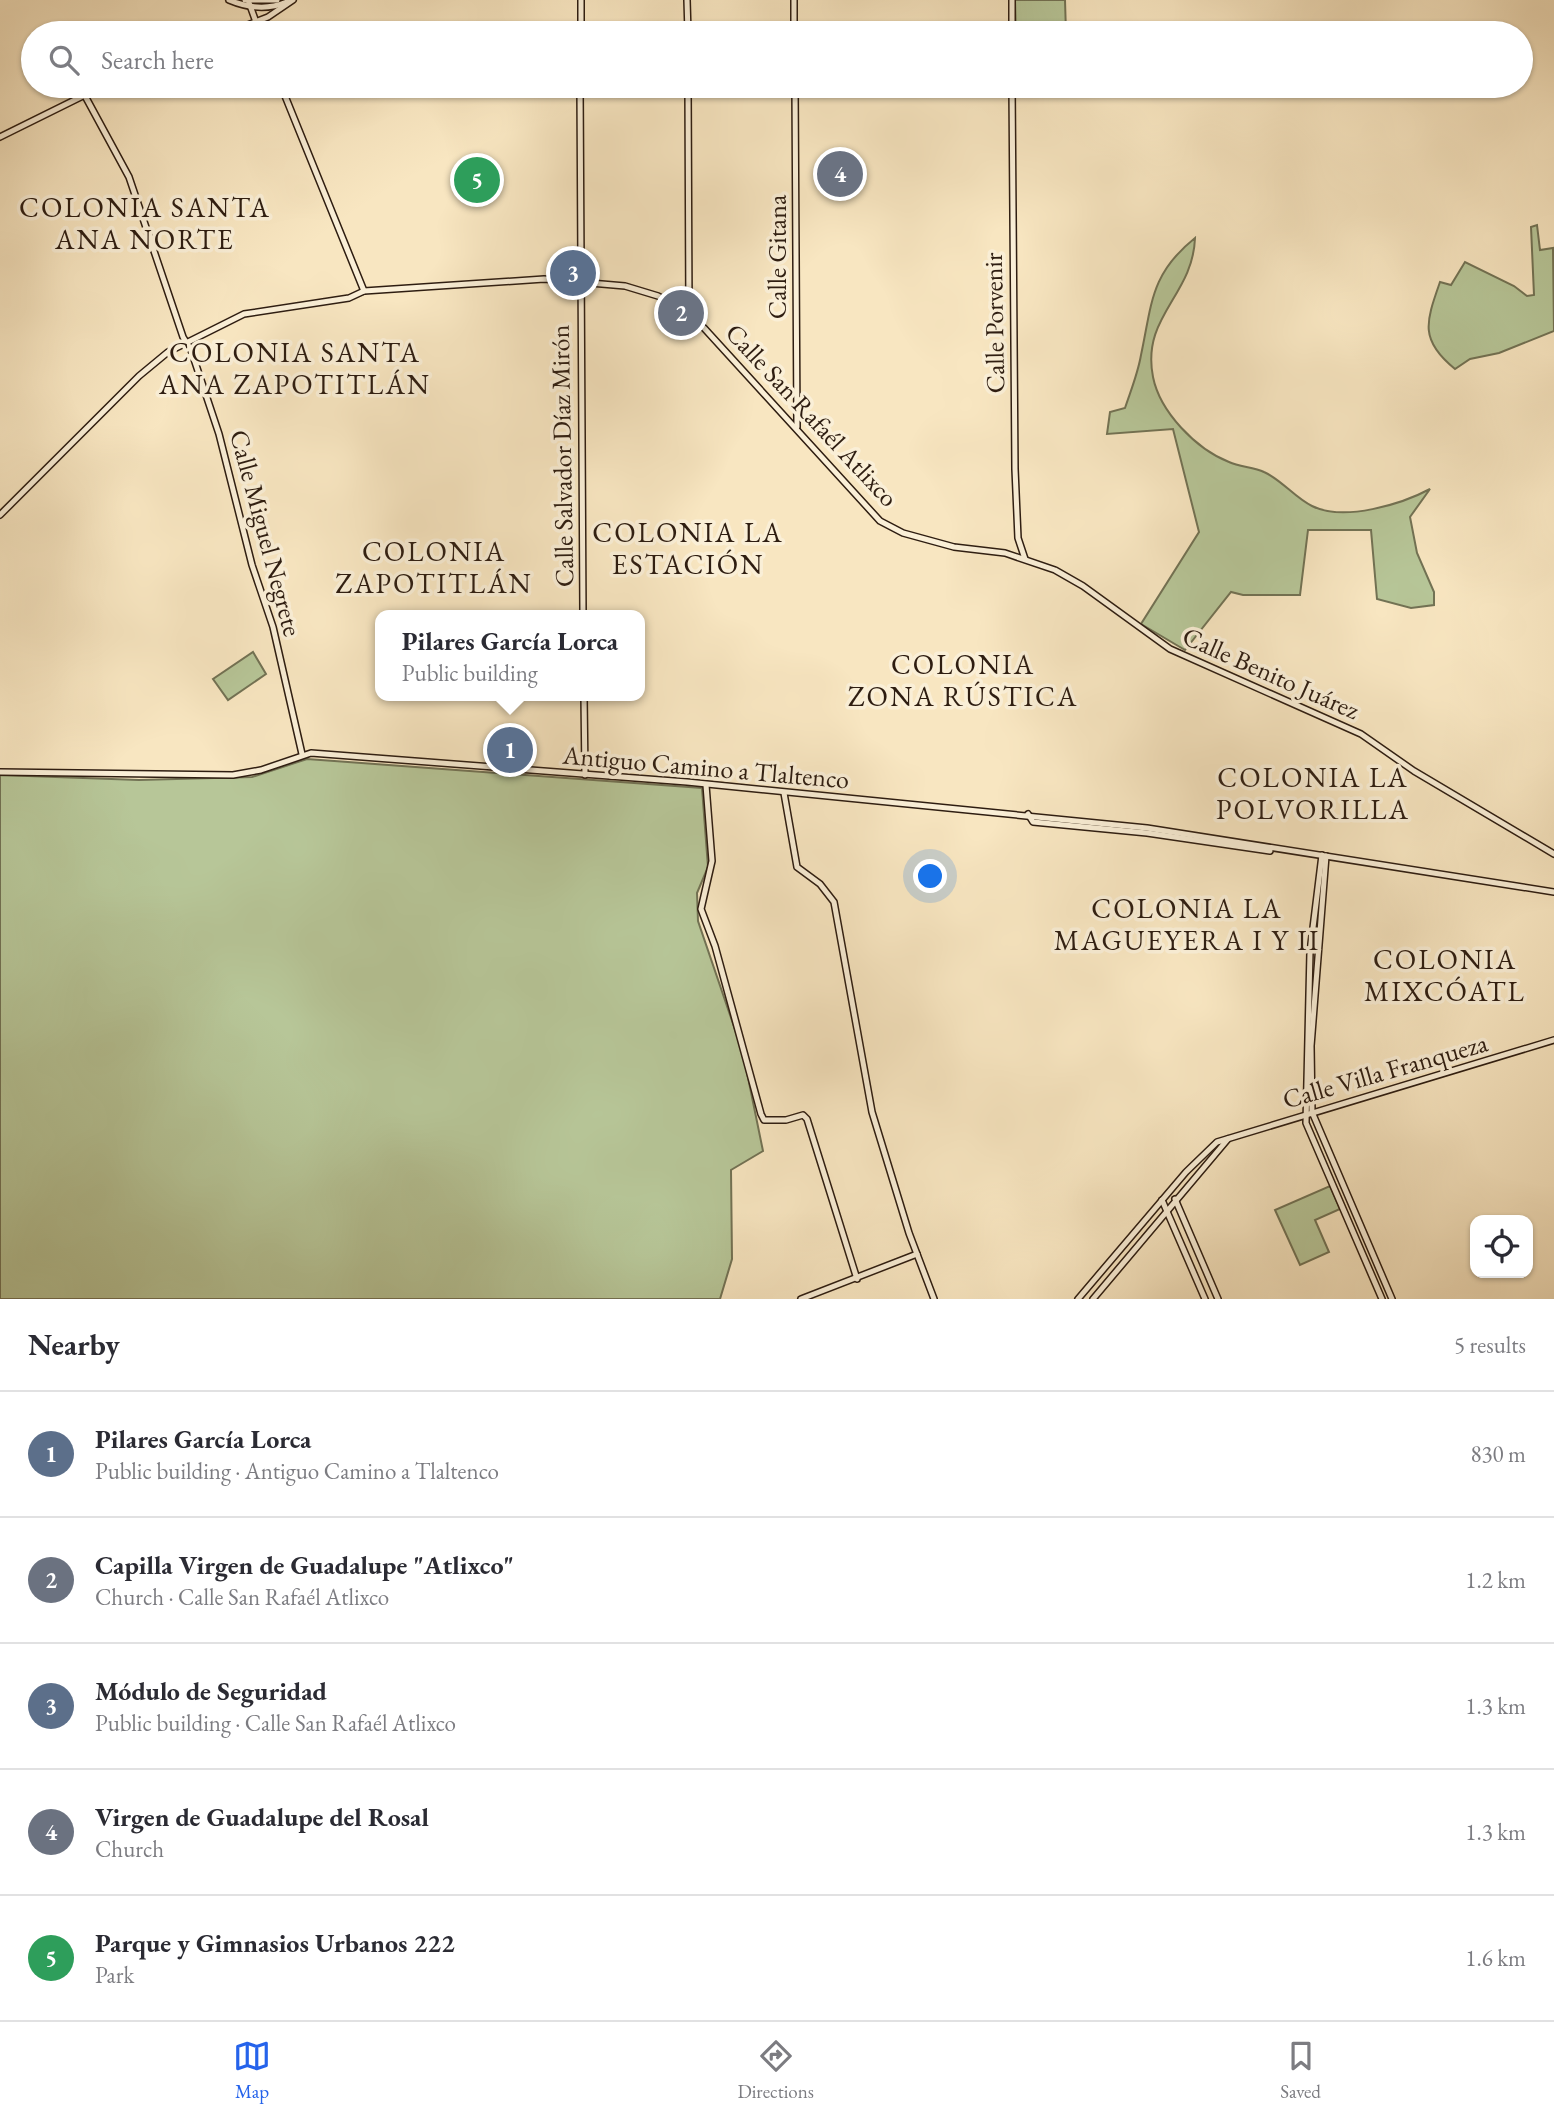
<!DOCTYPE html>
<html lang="en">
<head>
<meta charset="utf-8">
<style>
  body { margin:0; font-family:"EB Garamond",serif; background:#f2f2f3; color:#2b2b33 }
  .controls { position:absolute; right:21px; bottom:21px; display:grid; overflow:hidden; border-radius:14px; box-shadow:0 2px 5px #0004 }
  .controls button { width:63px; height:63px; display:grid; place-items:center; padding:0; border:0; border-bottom:2px solid #e1e1e2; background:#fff; color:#2b2b33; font:35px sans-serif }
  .you { position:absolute; left:931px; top:877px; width:24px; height:24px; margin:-18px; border:5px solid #fff; border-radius:50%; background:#1a73e8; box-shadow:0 0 0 10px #1a73e833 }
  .badge { display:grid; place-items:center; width:46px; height:46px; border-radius:50%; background:#2563eb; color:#fff; font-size:23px; font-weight:700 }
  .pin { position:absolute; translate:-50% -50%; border:4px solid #fff; box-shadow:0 2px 7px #0006 }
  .popup { position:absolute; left:375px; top:610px; width:270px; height:91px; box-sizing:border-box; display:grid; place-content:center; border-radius:14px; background:#fff; filter:drop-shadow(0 2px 5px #0005); font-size:23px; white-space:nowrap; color:#7c7c81 }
  .popup b { font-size:26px; color:#2b2b33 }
  .popup::after { content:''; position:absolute; left:50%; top:100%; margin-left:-14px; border:14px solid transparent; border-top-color:#fff }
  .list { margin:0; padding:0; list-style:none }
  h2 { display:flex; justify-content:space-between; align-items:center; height:91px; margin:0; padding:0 28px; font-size:30px }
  h2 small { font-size:23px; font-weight:400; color:#7c7c81 }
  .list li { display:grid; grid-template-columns:46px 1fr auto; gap:21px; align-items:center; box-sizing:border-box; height:126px; padding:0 28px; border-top:2px solid #e1e1e2 }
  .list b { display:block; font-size:26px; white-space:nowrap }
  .list p { margin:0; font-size:23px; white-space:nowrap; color:#7c7c81 }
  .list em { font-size:23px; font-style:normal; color:#7c7c81 }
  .icon { flex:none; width:38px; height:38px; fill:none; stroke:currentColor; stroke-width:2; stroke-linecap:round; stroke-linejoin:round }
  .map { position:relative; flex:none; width:1554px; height:1299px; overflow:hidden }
  .search { position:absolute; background:#fff; box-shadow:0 2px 5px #0004; left:21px; right:21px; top:21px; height:77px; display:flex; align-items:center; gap:18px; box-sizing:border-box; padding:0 24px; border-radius:38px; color:#7c7c81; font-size:26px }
  .sheet { height:721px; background:#fff }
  nav { display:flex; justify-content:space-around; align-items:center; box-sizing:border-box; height:98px; border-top:2px solid #e1e1e2; background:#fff; font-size:19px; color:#7c7c81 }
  nav a { display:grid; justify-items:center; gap:4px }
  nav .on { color:#2563eb }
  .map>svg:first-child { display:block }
</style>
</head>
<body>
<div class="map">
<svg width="1554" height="1299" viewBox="0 0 1554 1299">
  <rect width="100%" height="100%" fill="#f8e6c1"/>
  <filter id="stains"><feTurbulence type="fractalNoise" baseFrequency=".00286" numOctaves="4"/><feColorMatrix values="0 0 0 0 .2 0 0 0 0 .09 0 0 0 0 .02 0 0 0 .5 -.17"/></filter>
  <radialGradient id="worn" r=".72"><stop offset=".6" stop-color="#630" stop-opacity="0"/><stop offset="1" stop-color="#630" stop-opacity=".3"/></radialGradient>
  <g fill="#b7c698" stroke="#727254" stroke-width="2">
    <path d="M1015,0h50l1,33h-50z"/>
    <path d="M1537,225l3,25 13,-2 1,83 -55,22 -29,6 -15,10c-36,-29 -29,-47 -15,-87l11,3 14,-23 49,24 13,10 7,-1 -3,-68z"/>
    <path d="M1195,238c-2,58 -54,78 -42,139 7,35 43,72 76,85 11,5 25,5 35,10 18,8 31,26 48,34 32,16 90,-2 118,-17l-20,28 7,36 17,39v13l-23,3 -34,-9 -6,-69h-63l-8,65h-57l-12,-3 -46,58 -44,-26 58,-92 -26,-103 -66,5 3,-22 15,-4c6,-18 13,-35 16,-53 11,-51 9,-81 54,-117z"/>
    <path d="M253,652l13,22 -38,26 -15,-21z"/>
    <path d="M307,759l395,29 6,79 -11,26 1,28 45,132 20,98 -32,19 1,89 -12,40h-720v-524l139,5 113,-3z"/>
    <path d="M1330,1186l10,23 -25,11 14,32 -29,13 -25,-55z"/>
  </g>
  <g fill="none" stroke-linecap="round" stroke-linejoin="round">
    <g stroke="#2e1d11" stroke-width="8">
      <g id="secondary">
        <path d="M229,0c19,8 39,10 58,2"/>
        <path d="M245,0h32"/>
        <path d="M248,0l12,33"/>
        <path d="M581,0v33"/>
        <path d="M687,0l1,33"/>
        <path d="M794,0v33"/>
        <path d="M1012,0v33"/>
        <path d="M227,33l41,-16 25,-17"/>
        <path d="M281,86l83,205"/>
        <path d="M580,86l3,529"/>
        <path d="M688,86l1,227"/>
        <path d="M795,86l2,341"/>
        <path d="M1012,86l3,383 3,69 7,21"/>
        <path d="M84,94l45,83 54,160 8,13 28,84 33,131 21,62 29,127"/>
        <path d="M0,137l103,-51"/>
        <path d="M0,515l139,-139 29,-24 76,-38 105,-16 15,-7 180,-12 81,7 33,10 24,12 22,20 176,193 23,12 51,14 51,6 50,17 28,16 87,63 191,85 53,37 140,83"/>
        <path d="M584,696l1,79"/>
        <path d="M0,772l233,3 28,-5 50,-17 376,29 460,46 407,64"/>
        <path d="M706,785l6,76 -11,48 14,37 46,168 3,6h22l17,-5 4,4 50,160"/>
        <path d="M784,793l13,74 23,17 14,18 38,210 37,121 25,66"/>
        <path d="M1028,814l5,8 114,11 123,18"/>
        <path d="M1322,855l-12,97 -4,171 76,176"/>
        <path d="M1326,856l-15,190 1,66 80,187"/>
        <path d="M1175,1199l43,100"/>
        <path d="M1162,1200l43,99"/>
        <path d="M801,1299l116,-45"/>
        <path d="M1078,1299l108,-127 31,-30 337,-102"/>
        <path d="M1093,1299l135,-160"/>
      </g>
    </g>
    <use href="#secondary" stroke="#faefd7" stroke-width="5"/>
  </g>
  <g text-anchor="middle" stroke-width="7" stroke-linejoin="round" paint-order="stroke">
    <g font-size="26" fill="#2e1d11" stroke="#faefd7">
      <text transform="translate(777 257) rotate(-90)" y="9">Calle Gitana</text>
      <text transform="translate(994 323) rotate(-91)" y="9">Calle Porvenir</text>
      <text transform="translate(812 415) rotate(47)" y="9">Calle San Rafaél Atlixco</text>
      <text transform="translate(562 456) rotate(-91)" y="9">Calle Salvador Díaz Mirón</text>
      <text transform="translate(266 533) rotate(75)" y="9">Calle Miguel Negrete</text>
      <text transform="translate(1271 673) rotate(24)" y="9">Calle Benito Juárez</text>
      <text transform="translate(706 767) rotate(5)" y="9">Antiguo Camino a Tlaltenco</text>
      <text transform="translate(1385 1071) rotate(-16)" y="9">Calle Villa Franqueza</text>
    </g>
    <g font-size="28" letter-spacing="2" fill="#2e1d11" stroke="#faefd7">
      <text x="145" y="217">COLONIA SANTA<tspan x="145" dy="32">ANA NORTE</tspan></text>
      <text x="295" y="362">COLONIA SANTA<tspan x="295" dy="32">ANA ZAPOTITLÁN</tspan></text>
      <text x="688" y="542">COLONIA LA<tspan x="688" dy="32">ESTACIÓN</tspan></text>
      <text x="434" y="561">COLONIA<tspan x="434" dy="32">ZAPOTITLÁN</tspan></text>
      <text x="963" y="674">COLONIA<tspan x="963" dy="32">ZONA RÚSTICA</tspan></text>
      <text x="1313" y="787">COLONIA LA<tspan x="1313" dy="32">POLVORILLA</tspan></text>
      <text x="1187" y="918">COLONIA LA<tspan x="1187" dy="32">MAGUEYERA I Y II</tspan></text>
      <text x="1445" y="969">COLONIA<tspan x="1445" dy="32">MIXCÓATL</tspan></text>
    </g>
  </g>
  <rect width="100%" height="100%" filter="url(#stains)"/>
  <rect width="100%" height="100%" fill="url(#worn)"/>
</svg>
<div class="controls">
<button><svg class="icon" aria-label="locate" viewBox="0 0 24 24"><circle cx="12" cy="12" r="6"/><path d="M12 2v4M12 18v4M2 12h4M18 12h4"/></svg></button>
</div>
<div class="you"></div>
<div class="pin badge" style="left:510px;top:750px;background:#5c6f8a">1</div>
<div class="popup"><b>Pilares García Lorca</b>Public building</div>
<div class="pin badge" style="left:681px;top:313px;background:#6b7280">2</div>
<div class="pin badge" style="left:573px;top:273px;background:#5c6f8a">3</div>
<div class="pin badge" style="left:840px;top:174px;background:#6b7280">4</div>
<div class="pin badge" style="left:477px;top:180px;background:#2e9e5b">5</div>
<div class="search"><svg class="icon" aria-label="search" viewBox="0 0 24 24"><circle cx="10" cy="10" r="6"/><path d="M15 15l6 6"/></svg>Search here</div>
</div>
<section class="sheet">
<h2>Nearby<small>5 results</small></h2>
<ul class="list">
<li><span class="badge" style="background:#5c6f8a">1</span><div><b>Pilares García Lorca</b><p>Public building · Antiguo Camino a Tlaltenco</p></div><em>830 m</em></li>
<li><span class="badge" style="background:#6b7280">2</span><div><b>Capilla Virgen de Guadalupe &quot;Atlixco&quot;</b><p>Church · Calle San Rafaél Atlixco</p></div><em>1.2 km</em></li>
<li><span class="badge" style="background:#5c6f8a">3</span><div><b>Módulo de Seguridad</b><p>Public building · Calle San Rafaél Atlixco</p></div><em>1.3 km</em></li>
<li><span class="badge" style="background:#6b7280">4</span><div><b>Virgen de Guadalupe del Rosal</b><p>Church</p></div><em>1.3 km</em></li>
<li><span class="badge" style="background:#2e9e5b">5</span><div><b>Parque y Gimnasios Urbanos 222</b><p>Park</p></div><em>1.6 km</em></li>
</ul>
</section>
<nav>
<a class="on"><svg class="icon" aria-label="map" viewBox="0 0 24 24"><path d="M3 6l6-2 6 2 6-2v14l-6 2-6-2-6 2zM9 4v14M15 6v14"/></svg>Map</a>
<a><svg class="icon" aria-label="directions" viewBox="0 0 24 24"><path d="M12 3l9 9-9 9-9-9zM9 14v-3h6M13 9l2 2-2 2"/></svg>Directions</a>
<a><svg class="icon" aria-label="saved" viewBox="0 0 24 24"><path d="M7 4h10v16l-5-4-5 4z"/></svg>Saved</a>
</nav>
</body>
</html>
